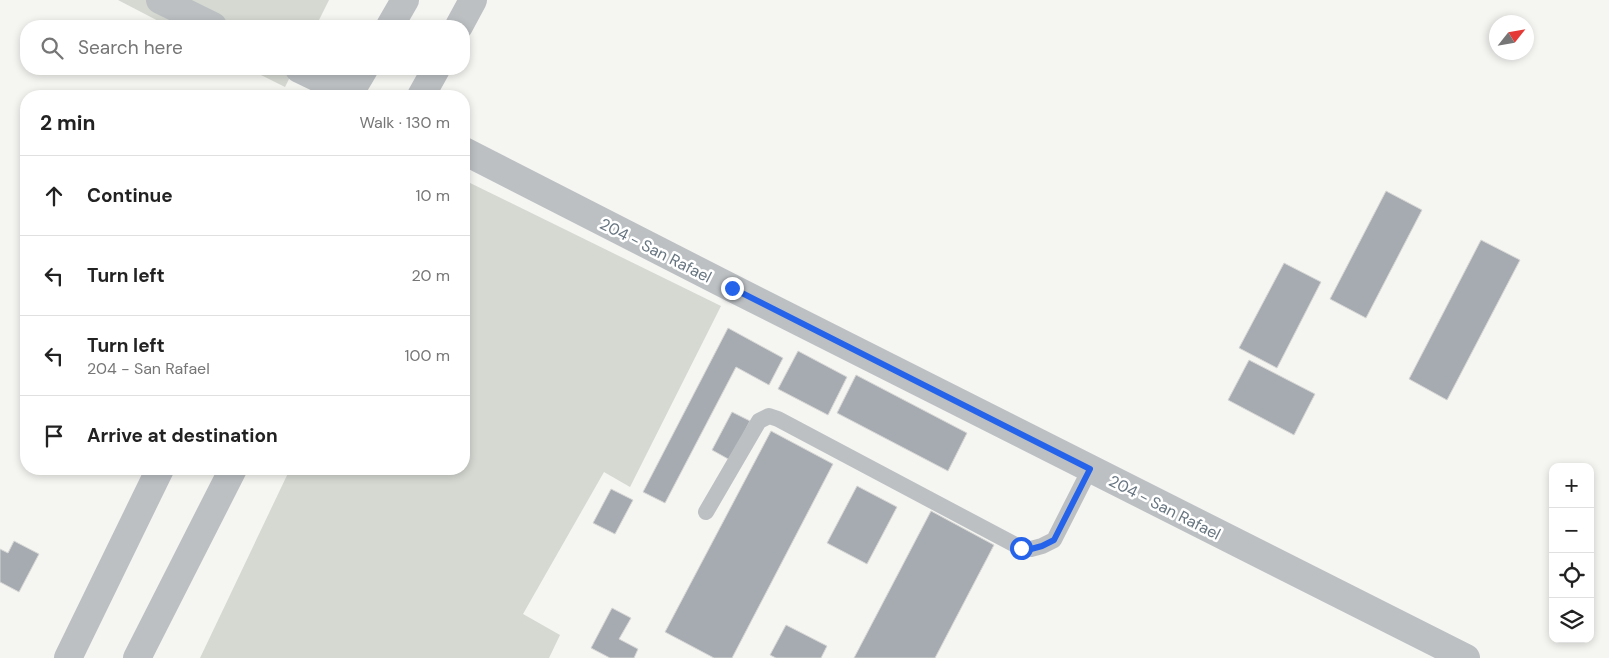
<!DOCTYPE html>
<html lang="en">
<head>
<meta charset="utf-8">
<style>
  body { margin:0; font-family:"DM Sans",sans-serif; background:#f2f2f2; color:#222 }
  .controls { position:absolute; right:15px; bottom:15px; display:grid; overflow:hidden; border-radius:10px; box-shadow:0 2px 8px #0003 }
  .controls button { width:45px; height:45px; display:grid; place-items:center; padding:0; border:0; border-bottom:1px solid #e0e0e0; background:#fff; color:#222; font:25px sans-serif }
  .compass { position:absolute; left:1489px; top:15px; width:45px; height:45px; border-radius:50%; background:#fff; box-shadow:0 2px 8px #0003; rotate:59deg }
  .stop { position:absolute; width:15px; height:15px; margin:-11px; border:4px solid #2563eb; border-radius:50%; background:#fff }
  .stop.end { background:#2563eb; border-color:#fff; box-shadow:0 1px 5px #0008 }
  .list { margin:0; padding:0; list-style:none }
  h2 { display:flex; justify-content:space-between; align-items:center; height:65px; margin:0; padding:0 20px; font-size:21px }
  h2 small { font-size:16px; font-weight:400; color:#767676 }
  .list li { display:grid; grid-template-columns:32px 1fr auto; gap:15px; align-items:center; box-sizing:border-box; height:80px; padding:0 20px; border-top:1px solid #e0e0e0 }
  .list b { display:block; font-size:19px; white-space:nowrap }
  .list p { margin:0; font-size:16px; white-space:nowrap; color:#767676 }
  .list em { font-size:16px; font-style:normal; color:#767676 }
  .icon { flex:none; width:28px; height:28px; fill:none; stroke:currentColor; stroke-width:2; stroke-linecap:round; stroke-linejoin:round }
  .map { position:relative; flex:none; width:1609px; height:658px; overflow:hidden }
  .search { position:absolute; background:#fff; box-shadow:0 2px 8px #0003; left:20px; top:20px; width:450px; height:55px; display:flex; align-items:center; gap:12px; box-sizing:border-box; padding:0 18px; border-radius:20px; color:#767676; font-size:19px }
  .panel { position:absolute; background:#fff; box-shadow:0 2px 8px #0003; left:20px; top:90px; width:450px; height:385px; border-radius:20px }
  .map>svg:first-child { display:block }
</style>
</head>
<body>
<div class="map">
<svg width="1609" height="658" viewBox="0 0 1609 658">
  <rect width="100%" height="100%" fill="#f5f5f2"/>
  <g fill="#d5d9d2">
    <path d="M118,0h211l-13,26h-148z"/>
    <path d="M249,69h45l-9,18z"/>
    <path d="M464,180l257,126 -91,181 -26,-15 -81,142 37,21 -11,23h-349l90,-189h174z"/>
  </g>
  <g fill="#a5abb0" stroke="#d6d6d5">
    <path d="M1386,191l36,19 -56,108 -36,-19z"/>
    <path d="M1481,240l39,20 -73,140 -38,-21z"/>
    <path d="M1284,263l37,19 -44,86 -38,-20z"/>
    <path d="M728,328l55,30 -14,27 -33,-18 -71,136 -22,-11z"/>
    <path d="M798,351l49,26 -19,38 -50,-26z"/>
    <path d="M1249,360l66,34 -21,41 -66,-35z"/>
    <path d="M856,375l111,58 -19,38 -111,-58z"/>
    <path d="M732,412l18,9 -20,39 -18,-10z"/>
    <path d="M771,431l62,33 -101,194h-18l-49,-26z"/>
    <path d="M857,486l40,21 -30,57 -40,-21z"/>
    <path d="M611,489l22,11 -18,34 -22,-11z"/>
    <path d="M931,511l63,34 -59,113h-81z"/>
    <path d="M14,541l25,13 -20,38 -19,-10v-33l8,4z"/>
    <path d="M612,608l19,10 -12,21 19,10 -4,9h-24l-19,-10z"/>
    <path d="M786,625l41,21 -6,12h-45l-6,-3z"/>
  </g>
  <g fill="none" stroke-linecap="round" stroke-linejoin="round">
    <path stroke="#bcc0c3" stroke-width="16" d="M706,512l53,-91 10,-5 9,3 243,129 10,1 11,-3 12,-6 36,-71"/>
    <g stroke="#bcc0c3" stroke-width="28">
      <path d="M160,0l53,26"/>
      <path d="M390,26l15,-26"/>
      <path d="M459,26l14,-26"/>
      <path d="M299,69l56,27"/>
      <path d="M348,96l16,-27"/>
      <path d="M421,96l15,-27"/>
      <path d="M464,151l268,137 734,370"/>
      <path d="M68,658l92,-189"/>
      <path d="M137,658l96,-189"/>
    </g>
  </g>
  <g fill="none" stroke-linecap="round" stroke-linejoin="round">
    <path stroke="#2563eb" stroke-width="6" d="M732,288l358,181 -36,71 -12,6 -11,3 -10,-1"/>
  </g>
  <g text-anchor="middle" stroke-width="5" stroke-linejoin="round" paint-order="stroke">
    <g font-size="16" fill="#677580" stroke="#fff">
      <text transform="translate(656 250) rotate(27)" y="6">204 - San Rafael</text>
      <text transform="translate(1165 507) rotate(27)" y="6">204 - San Rafael</text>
    </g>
  </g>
</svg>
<div class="controls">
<button>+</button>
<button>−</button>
<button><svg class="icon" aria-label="locate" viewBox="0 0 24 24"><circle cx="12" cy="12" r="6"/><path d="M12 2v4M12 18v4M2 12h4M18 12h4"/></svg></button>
<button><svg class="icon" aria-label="layers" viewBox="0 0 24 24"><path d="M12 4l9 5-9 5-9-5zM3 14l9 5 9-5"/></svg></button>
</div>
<svg class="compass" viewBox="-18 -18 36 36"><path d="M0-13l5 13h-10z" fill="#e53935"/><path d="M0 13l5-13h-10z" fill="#767676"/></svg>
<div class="stop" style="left:1021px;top:548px"></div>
<div class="stop end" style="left:732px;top:288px"></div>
<div class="search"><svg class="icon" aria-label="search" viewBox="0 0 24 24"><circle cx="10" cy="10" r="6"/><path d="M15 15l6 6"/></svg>Search here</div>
<section class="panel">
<h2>2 min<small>Walk · 130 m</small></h2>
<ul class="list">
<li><svg class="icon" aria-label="ahead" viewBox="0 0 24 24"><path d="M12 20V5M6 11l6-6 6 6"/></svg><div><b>Continue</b></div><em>10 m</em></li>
<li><svg class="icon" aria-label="left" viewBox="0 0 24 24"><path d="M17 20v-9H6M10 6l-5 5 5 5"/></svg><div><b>Turn left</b></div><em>20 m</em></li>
<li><svg class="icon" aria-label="left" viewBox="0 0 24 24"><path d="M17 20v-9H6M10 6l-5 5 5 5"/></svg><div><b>Turn left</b><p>204 - San Rafael</p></div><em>100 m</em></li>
<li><svg class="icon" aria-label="arrive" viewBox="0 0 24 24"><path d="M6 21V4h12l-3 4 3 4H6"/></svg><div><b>Arrive at destination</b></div></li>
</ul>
</section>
</div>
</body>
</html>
